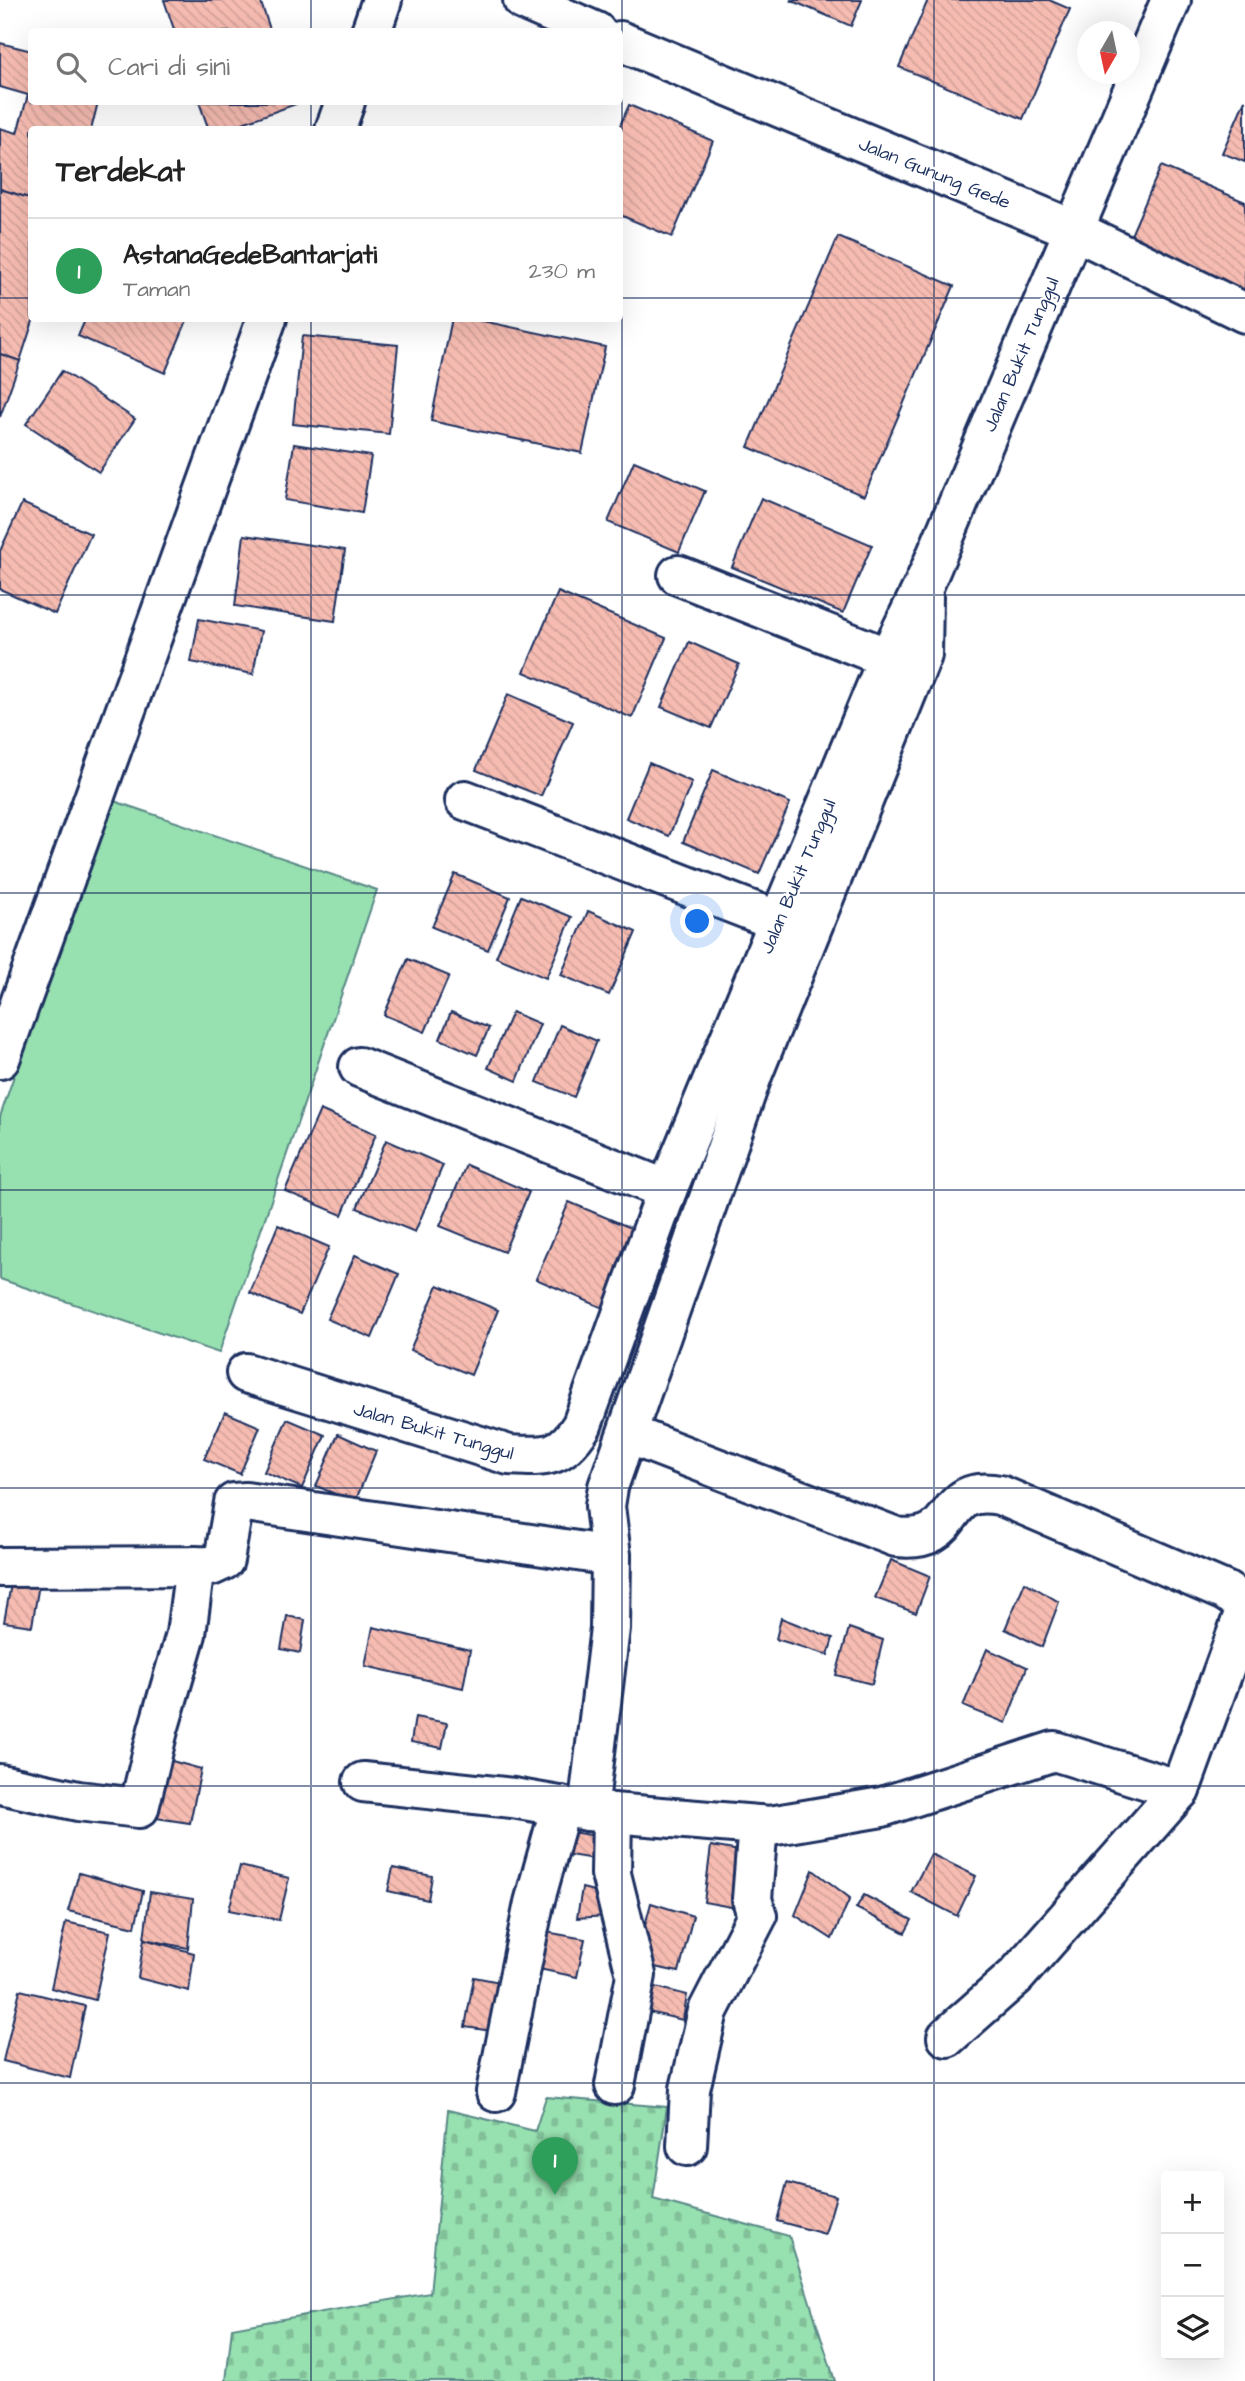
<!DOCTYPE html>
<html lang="id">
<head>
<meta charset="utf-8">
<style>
  body { margin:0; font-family:"Architects Daughter",sans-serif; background:#f2f2f2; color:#222 }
  .controls { position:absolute; right:21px; bottom:21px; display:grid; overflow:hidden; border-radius:7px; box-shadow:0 7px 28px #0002 }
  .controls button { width:63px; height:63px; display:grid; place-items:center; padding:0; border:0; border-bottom:2px solid #e0e0e0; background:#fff; color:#222; font:35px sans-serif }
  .compass { position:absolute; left:1077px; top:21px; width:63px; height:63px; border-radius:50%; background:#fff; box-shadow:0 7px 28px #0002; rotate:189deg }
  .you { position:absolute; left:698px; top:922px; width:24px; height:24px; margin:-18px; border:5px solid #fff; border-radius:50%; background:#1a73e8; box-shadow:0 0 0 10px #1a73e833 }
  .badge { display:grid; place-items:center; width:46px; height:46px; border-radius:50%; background:#1b2f5e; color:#fff; font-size:23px; font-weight:700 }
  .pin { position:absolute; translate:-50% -58px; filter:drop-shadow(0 2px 4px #0008) }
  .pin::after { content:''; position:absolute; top:37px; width:24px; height:21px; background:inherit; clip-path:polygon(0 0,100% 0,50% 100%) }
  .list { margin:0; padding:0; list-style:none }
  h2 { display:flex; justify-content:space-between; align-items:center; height:91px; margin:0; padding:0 28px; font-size:30px }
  h2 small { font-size:23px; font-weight:400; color:#767676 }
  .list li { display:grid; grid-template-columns:46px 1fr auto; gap:21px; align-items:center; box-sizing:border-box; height:105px; padding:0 28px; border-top:2px solid #e0e0e0 }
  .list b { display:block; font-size:26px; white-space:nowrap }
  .list p { margin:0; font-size:23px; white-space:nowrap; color:#767676 }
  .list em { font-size:23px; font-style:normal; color:#767676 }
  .icon { flex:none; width:38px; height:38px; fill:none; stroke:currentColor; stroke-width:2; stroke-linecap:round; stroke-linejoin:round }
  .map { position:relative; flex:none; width:1245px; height:2381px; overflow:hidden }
  .search { position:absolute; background:#fff; box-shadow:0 7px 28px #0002; left:28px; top:28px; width:595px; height:77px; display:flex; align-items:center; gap:18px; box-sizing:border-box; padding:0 24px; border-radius:7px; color:#767676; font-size:26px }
  .panel { position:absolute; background:#fff; box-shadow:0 7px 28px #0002; left:28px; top:126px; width:595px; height:196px; border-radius:7px }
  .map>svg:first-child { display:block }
</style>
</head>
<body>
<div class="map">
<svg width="1245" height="2381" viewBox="0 0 1245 2381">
  <defs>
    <pattern id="cemetery-stones" width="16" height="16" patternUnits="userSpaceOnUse" patternTransform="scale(1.75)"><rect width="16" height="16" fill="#97e0af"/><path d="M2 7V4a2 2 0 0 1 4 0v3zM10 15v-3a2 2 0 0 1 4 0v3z" fill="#82c099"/></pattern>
    <pattern id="building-back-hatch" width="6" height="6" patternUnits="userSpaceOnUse" patternTransform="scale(1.75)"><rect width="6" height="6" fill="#f7bcb1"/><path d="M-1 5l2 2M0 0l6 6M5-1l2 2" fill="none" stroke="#d3a29b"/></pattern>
  </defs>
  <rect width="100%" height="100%" fill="#fff"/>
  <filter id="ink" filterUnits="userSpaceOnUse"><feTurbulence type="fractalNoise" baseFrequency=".0143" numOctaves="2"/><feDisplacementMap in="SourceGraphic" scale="14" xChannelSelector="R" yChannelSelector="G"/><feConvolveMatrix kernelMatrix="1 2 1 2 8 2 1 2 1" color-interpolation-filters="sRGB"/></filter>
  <g filter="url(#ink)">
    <path fill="url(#cemetery-stones)" stroke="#598886" stroke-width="2" d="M546,2097l121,10 -14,92 136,37 46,145h-609l6,-53 198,-35 18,-183 87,21z"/>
    <path fill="#97e0af" stroke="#598886" stroke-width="2" d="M108,799l269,91 -158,463 -219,-74v-162z"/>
    <g fill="url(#building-back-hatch)" stroke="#1b2f5e" stroke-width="2">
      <path d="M164,0h96l11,32h-96z"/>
      <path d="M790,0h72l-11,26z"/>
      <path d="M928,0h121l21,9 -47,110 -124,-52z"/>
      <path d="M0,43l32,8v51h66l-7,28h-59v69l-32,-10v-61l17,5 11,-38 -28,-8z"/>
      <path d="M1245,100v62l-23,-9z"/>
      <path d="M199,102h96l1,2 -73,26h-14z"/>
      <path d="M629,105l84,36 -41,96 -52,-22 -2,-85z"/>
      <path d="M1161,166l84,36v90l-117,-50z"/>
      <path d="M0,189l32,10v119h2l-14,43 -20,-7z"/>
      <path d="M838,237l116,49 -90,210 -116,-49z"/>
      <path d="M86,318h102l-23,55 -87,-37z"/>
      <path d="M452,318h16l137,29 -23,106 -151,-32z"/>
      <path d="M302,336l96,9 -9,89 -96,-10z"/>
      <path d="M0,354l20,7 -20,56z"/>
      <path d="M62,371l73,48 -36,53 -73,-48z"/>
      <path d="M294,444l77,12 -9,57 -77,-13z"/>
      <path d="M634,461l71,30 -26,61 -71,-30z"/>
      <path d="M761,498l111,47 -29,68 -111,-46z"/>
      <path d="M22,503l69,31 -36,80 -55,-25v-38z"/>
      <path d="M244,535l101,15 -10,71 -100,-15z"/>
      <path d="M558,592l108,46 -34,80 -108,-46z"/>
      <path d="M199,619l62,12 -8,43 -62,-12z"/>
      <path d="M689,642l50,22 -28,64 -50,-21z"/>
      <path d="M508,694l65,28 -32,74 -65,-26z"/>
      <path d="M649,763l43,19 -23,54 -43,-18z"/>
      <path d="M713,770l77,33 -31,71 -76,-32z"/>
      <path d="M455,874l55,23 -22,53 -56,-23z"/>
      <path d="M521,896l51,21 -26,61 -50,-21z"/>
      <path d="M588,911l48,21 -27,63 -48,-20z"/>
      <path d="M408,959l41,17 -24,56 -41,-17z"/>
      <path d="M451,1012l38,16 -12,27 -37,-16z"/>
      <path d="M512,1012l28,12 -23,57 -29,-13z"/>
      <path d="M560,1025l37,16 -23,56 -37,-15z"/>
      <path d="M320,1110l56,24 -34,81 -57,-24z"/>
      <path d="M386,1140l57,25 -28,67 -58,-24z"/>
      <path d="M466,1165l63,27 -25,60 -64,-26z"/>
      <path d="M569,1202l67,28 -33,78 -67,-29z"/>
      <path d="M278,1225l51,22 -29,67 -50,-21z"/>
      <path d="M355,1255l44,19 -27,64 -45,-19z"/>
      <path d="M438,1285l60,25 -27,65 -61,-25z"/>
      <path d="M225,1412l35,15 -20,47 -36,-15z"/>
      <path d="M287,1419l38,16 -23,53 -38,-16z"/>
      <path d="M338,1434l38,17 -21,51 -39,-16z"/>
      <path d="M891,1560l39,16 -14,37 -41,-15z"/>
      <path d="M12,1579l27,5 -7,42 -28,-4z"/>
      <path d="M1025,1582l34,20 -17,45 -37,-18z"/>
      <path d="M287,1616l18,4 -5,33 -19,-4z"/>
      <path d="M781,1618l52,20 -5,17 -52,-16z"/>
      <path d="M373,1627l97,23 -7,38 -98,-22z"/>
      <path d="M849,1628l34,12 -11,44 -36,-9z"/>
      <path d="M987,1649l40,18 -21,56 -43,-17z"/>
      <path d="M415,1717l32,6 -5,25 -31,-6z"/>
      <path d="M161,1758l40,11 -11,54 -41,-6z"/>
      <path d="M571,1832l33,5 -3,23 -32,-5z"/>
      <path d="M711,1846l40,7 -9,56 -38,-7z"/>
      <path d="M931,1854l45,22 -19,40 -46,-24z"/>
      <path d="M240,1866l49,12 -10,42 -50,-10z"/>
      <path d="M393,1868l39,8 -4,24 -40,-9z"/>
      <path d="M813,1870l37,28 -18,41 -37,-24z"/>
      <path d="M79,1873l64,18 -8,36 -67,-16z"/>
      <path d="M582,1888l28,7 -3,21 -30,2z"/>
      <path d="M150,1892l43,7 -5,49 -44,-9z"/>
      <path d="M864,1895l48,25 -7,13 -49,-25z"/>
      <path d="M651,1903l42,13 -14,56 -44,-9z"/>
      <path d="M66,1922l44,10 -15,68 -44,-12z"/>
      <path d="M546,1932l39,7 -8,38 -38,-8z"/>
      <path d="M144,1939l50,14 -5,38 -51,-13z"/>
      <path d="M474,1977l26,5 -8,49 -27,-4z"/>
      <path d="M648,1985l39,10 -4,25 -39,-9z"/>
      <path d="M20,1990l65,16 -15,72 -67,-17z"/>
      <path d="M787,2183l49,13 -11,38 -48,-13z"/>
    </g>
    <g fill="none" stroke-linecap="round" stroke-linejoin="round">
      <g stroke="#1b2f5e" stroke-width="44">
        <g id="minor">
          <path d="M523,0l73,32"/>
          <path d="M371,32l11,-32"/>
          <path d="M620,41l452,188 173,84"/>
          <path d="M335,130l10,-28"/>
          <path d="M678,575l210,83"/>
          <path d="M465,800l313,121"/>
          <path d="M0,1059l267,-741"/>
          <path d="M359,1067l308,123"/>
          <path d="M246,1373l263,82c37,2 52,4 73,-30l85,-235 221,-532 35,-71 248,-587"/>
          <path d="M628,1434l268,103c69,8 40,-54 104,-42l225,96 20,13"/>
          <path d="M0,1567l211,-1 13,-6 10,-57 12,-1 365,54"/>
          <path d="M363,1782l150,16 75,13 182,15 112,-19 172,-56 126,39"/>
          <path d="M0,1784l78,17 61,7 19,-78 28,-96 9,-68"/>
          <path d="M588,1811l22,-183 1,-72 -6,-50 3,-19 145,-414 169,-418 1,-59"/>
          <path d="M612,1813l-1,61 25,101 -21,110"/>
          <path d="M947,2037l69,-61 164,-186 65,-179"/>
          <path d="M496,2092l38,-189 27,-97"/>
          <path d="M687,2146l3,-57 18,-78 49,-95 -5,-17 6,-74"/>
        </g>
      </g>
      <use href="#minor" stroke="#fff" stroke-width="38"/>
    </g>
  </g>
  <path fill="none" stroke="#1b2f5e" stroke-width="2" stroke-opacity="0.55" d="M311,0v32M622,0v2381M934,0v2381M311,102v28M0,298h32M620,298h625M311,318v2063M0,595h1245M0,893h1245M0,1190h1245M0,1488h1245M0,1786h1245M0,2083h1245"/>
  <g text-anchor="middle" stroke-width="5" stroke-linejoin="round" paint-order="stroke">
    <g font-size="19" fill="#1b2f5e" stroke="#fff">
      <text transform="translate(935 172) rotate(22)" y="7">Jalan Gunung Gede</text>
      <text transform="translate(1020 354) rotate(-67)" y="7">Jalan Bukit Tunggul</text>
      <text transform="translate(797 876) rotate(-67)" y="7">Jalan Bukit Tunggul</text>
      <text transform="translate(434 1430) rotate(16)" y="7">Jalan Bukit Tunggul</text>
    </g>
  </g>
</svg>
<div class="controls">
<button>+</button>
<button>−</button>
<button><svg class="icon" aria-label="layers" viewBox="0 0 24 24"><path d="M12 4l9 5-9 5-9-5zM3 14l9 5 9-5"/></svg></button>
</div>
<svg class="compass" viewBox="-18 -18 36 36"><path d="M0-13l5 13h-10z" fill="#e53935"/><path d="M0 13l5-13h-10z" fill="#767676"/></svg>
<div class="you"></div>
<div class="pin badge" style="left:555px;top:2195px;background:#2e9e5b">1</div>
<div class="search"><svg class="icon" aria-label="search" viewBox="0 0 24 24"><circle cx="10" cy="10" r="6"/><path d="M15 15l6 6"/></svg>Cari di sini</div>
<section class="panel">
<h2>Terdekat<small></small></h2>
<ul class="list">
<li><span class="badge" style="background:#2e9e5b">1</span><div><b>AstanaGedeBantarjati</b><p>Taman</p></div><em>230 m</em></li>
</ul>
</section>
</div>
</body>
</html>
